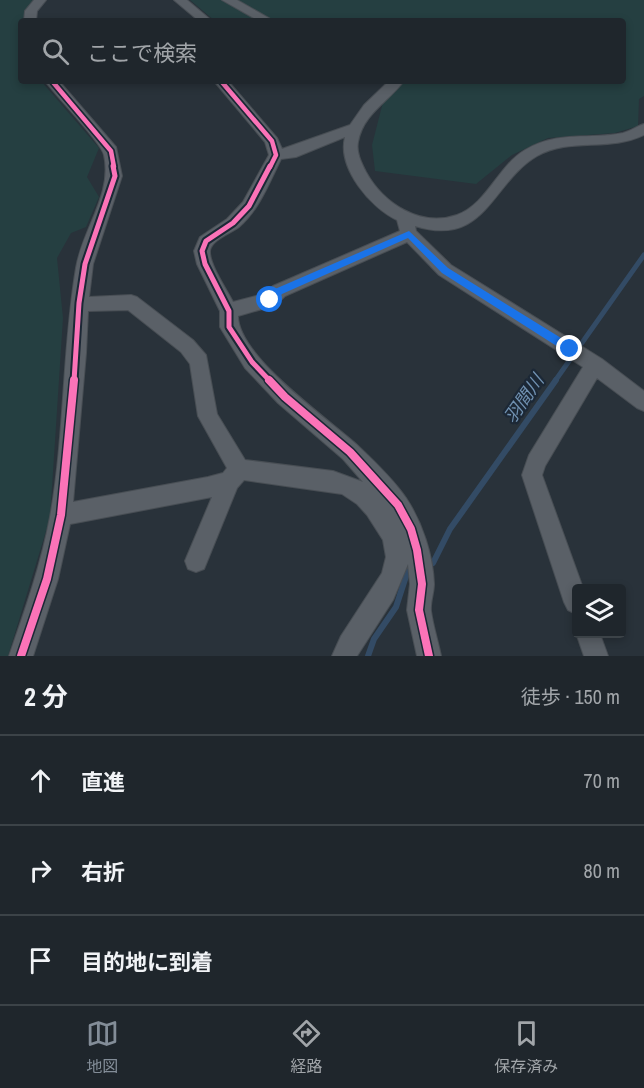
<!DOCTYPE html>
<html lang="ja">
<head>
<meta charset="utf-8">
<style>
  body { margin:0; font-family:"Archivo Narrow","Noto Sans JP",sans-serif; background:#2c3238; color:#f1f3f6 }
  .controls { position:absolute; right:18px; bottom:18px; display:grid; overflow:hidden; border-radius:6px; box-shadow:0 3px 9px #0003 }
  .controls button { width:54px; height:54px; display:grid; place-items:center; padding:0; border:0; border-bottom:2px solid #3c4348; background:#1f262c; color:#f1f3f6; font:30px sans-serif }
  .stop { position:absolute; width:18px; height:18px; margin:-14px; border:4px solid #1a73e8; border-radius:50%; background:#fff }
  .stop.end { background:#1a73e8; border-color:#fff; box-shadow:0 2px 6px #0008 }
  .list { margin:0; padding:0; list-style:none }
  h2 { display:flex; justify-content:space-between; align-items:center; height:78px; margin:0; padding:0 24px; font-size:26px }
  h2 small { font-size:20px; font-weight:400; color:#a1a5a9 }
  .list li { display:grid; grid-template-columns:39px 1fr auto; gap:18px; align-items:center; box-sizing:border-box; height:90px; padding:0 24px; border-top:2px solid #3c4348 }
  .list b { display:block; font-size:22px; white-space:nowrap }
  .list em { font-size:20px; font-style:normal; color:#a1a5a9 }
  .icon { flex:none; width:33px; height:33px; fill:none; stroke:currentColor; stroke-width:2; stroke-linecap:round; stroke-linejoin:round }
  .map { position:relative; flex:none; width:644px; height:656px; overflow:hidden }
  .search { position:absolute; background:#1f262c; box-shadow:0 3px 9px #0003; left:18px; right:18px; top:18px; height:66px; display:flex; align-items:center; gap:15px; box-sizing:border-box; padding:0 21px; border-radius:6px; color:#a1a5a9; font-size:22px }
  .sheet { height:348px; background:#1f262c }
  nav { display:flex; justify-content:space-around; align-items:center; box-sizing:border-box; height:84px; border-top:2px solid #3c4348; background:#1f262c; font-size:16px; color:#a1a5a9 }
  nav a { display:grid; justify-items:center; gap:3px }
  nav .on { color:#838d98 }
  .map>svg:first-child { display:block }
</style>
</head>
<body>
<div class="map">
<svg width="644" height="656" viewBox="0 0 644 656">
  <rect width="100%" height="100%" fill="#29323a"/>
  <g fill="#253f41">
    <path d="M0,0h36l-11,21h-4v60h20l58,67 -12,29 12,20 -13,30 -15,6 -14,25 6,60 -13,200 -42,138h-8z"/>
    <path d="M190,0h454v96l-5,3 -1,27 -23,7 -67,5 -36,17 -36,29 -101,-13 -3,-26 11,-43 20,-21h220v-60h-408z"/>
  </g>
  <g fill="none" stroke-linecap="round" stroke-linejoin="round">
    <path stroke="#334b65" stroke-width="5" d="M555,381l89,-126"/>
    <g stroke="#334b65" stroke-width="6">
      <path d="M433,563l17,-34 106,-149"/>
      <path d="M368,656l6,-17 22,-32 13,-40"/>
    </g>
    <g stroke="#484e54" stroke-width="2">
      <g id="minor">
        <path d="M34,0h12l-9,11 -1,10h-12l1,-10z"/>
        <path d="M174,0h13l25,21h-13z"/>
        <path d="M222,0h15l37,21h-15z"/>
        <path d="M45,81h14l57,66 6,29 -29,88 -4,33 42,-2 6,2 56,43 13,15 11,59 28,46 88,11 30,11 -20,-23 -65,-56 -33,-35 -25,-41v-16l-23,-47 -3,-13 6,-14 27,-18 16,-17 26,-47 -4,-13 -51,-61h14l49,57 5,11 68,-24 14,-20 25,-24h15c-16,21 -41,33 -46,61 -2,10 3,20 8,30 17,31 54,56 91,43 30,-11 41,-49 68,-65 34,-20 64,-10 98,-17 8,-2 14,-7 21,-9v11c-34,17 -74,2 -107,21 -46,27 -51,92 -122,70l1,5 35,34 151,94 42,32v20l-7,-3 -40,-30 -52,88 -3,9 41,113h-7v26l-8,-4 -4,-8 -42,-127 7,-20 54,-88 -144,-92 -32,-33 -122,54 -9,9 -38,11c0,40 89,102 118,128 17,16 37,35 50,54 16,24 27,57 28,86 0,9 -4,18 -3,27 2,15 7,30 10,45h-24l-10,-46 3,-26 -2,-20 -15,36 -36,56h-25l9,-20 41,-63 4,-16 -3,-17 -16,-25 -10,-11 -15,-10 -98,-14 -7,8 -33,81 -8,3 -8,-3 -3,-8 27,-64 -142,27 -12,55 -25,77h-24c16,-46 32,-91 41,-139 15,-82 12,-167 26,-249 6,-38 37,-74 28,-113 -2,-12 -48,-59 -59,-74zM345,137c-8,31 26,71 52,83l3,11 -127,55 -9,8 -31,8c-6,-12 -24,-38 -23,-51 1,-11 21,-18 29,-24 20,-17 30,-44 42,-68l15,-2zM128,310l53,42 9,12 8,52 29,52 -4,5 -15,4 -135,25 13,-149 2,-42z"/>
        <path d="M576,633l24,1 8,22h-24z"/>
      </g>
    </g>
    <use href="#minor" fill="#5a6067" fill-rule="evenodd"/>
    <g stroke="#1c2836" stroke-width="8">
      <g id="cycleway-far2">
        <path d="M52,81l59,70 3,16"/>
        <path d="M221,81l51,60 4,14 -6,12"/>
      </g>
    </g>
    <g stroke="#1c2836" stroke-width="9">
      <g id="cycleway-far1">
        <path d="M270,166l-21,40 -16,17 -27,18 -4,10 3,13 24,47v16l23,35 18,19"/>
        <path d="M74,381l5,-78 6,-39 30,-88 -2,-10"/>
      </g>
    </g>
    <g stroke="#1c2836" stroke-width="11">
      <g id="cycleway">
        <path d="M269,380l16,17 65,55 48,53 13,24 6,21 5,34 -3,26 10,46"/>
        <path d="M21,656l26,-77 14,-64 13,-135"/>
      </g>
    </g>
    <use href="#cycleway-far2" stroke="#fb73b8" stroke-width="4.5"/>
    <use href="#cycleway-far1" stroke="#fb73b8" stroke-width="5"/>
    <use href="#cycleway" stroke="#fb73b8" stroke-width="8"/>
  </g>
  <path fill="#1a73e8" d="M409,231l39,37 126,78v6h-8l-124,-79 -34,-35 -126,56 -8,9h-7l-1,-3 9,-11z"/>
  <g text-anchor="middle" stroke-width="4.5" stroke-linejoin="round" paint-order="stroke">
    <g font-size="18" font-style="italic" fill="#7091b1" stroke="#1c2836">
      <text transform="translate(524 399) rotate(-55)" y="6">羽間川</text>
    </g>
  </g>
</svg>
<div class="controls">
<button><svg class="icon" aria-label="layers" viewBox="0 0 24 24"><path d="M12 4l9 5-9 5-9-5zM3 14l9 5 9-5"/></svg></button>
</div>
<div class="stop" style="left:270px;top:300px"></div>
<div class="stop end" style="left:570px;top:349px"></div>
<div class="search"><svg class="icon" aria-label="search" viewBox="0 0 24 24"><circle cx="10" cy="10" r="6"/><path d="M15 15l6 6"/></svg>ここで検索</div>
</div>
<section class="sheet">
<h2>2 分<small>徒歩 · 150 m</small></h2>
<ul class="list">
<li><svg class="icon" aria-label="ahead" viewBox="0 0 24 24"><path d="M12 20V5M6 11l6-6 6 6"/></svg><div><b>直進</b></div><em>70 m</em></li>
<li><svg class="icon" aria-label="right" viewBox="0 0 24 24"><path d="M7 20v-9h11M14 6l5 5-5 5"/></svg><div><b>右折</b></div><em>80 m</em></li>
<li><svg class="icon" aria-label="arrive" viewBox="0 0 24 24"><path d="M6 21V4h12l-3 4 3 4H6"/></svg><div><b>目的地に到着</b></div></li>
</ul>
</section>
<nav>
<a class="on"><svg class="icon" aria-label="map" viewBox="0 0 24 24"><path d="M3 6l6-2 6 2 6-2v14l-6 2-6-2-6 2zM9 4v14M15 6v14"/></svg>地図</a>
<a><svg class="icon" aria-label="directions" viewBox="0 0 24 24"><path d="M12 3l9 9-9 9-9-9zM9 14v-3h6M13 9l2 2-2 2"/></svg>経路</a>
<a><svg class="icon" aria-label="saved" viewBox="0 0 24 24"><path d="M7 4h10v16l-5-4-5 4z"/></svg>保存済み</a>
</nav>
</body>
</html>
